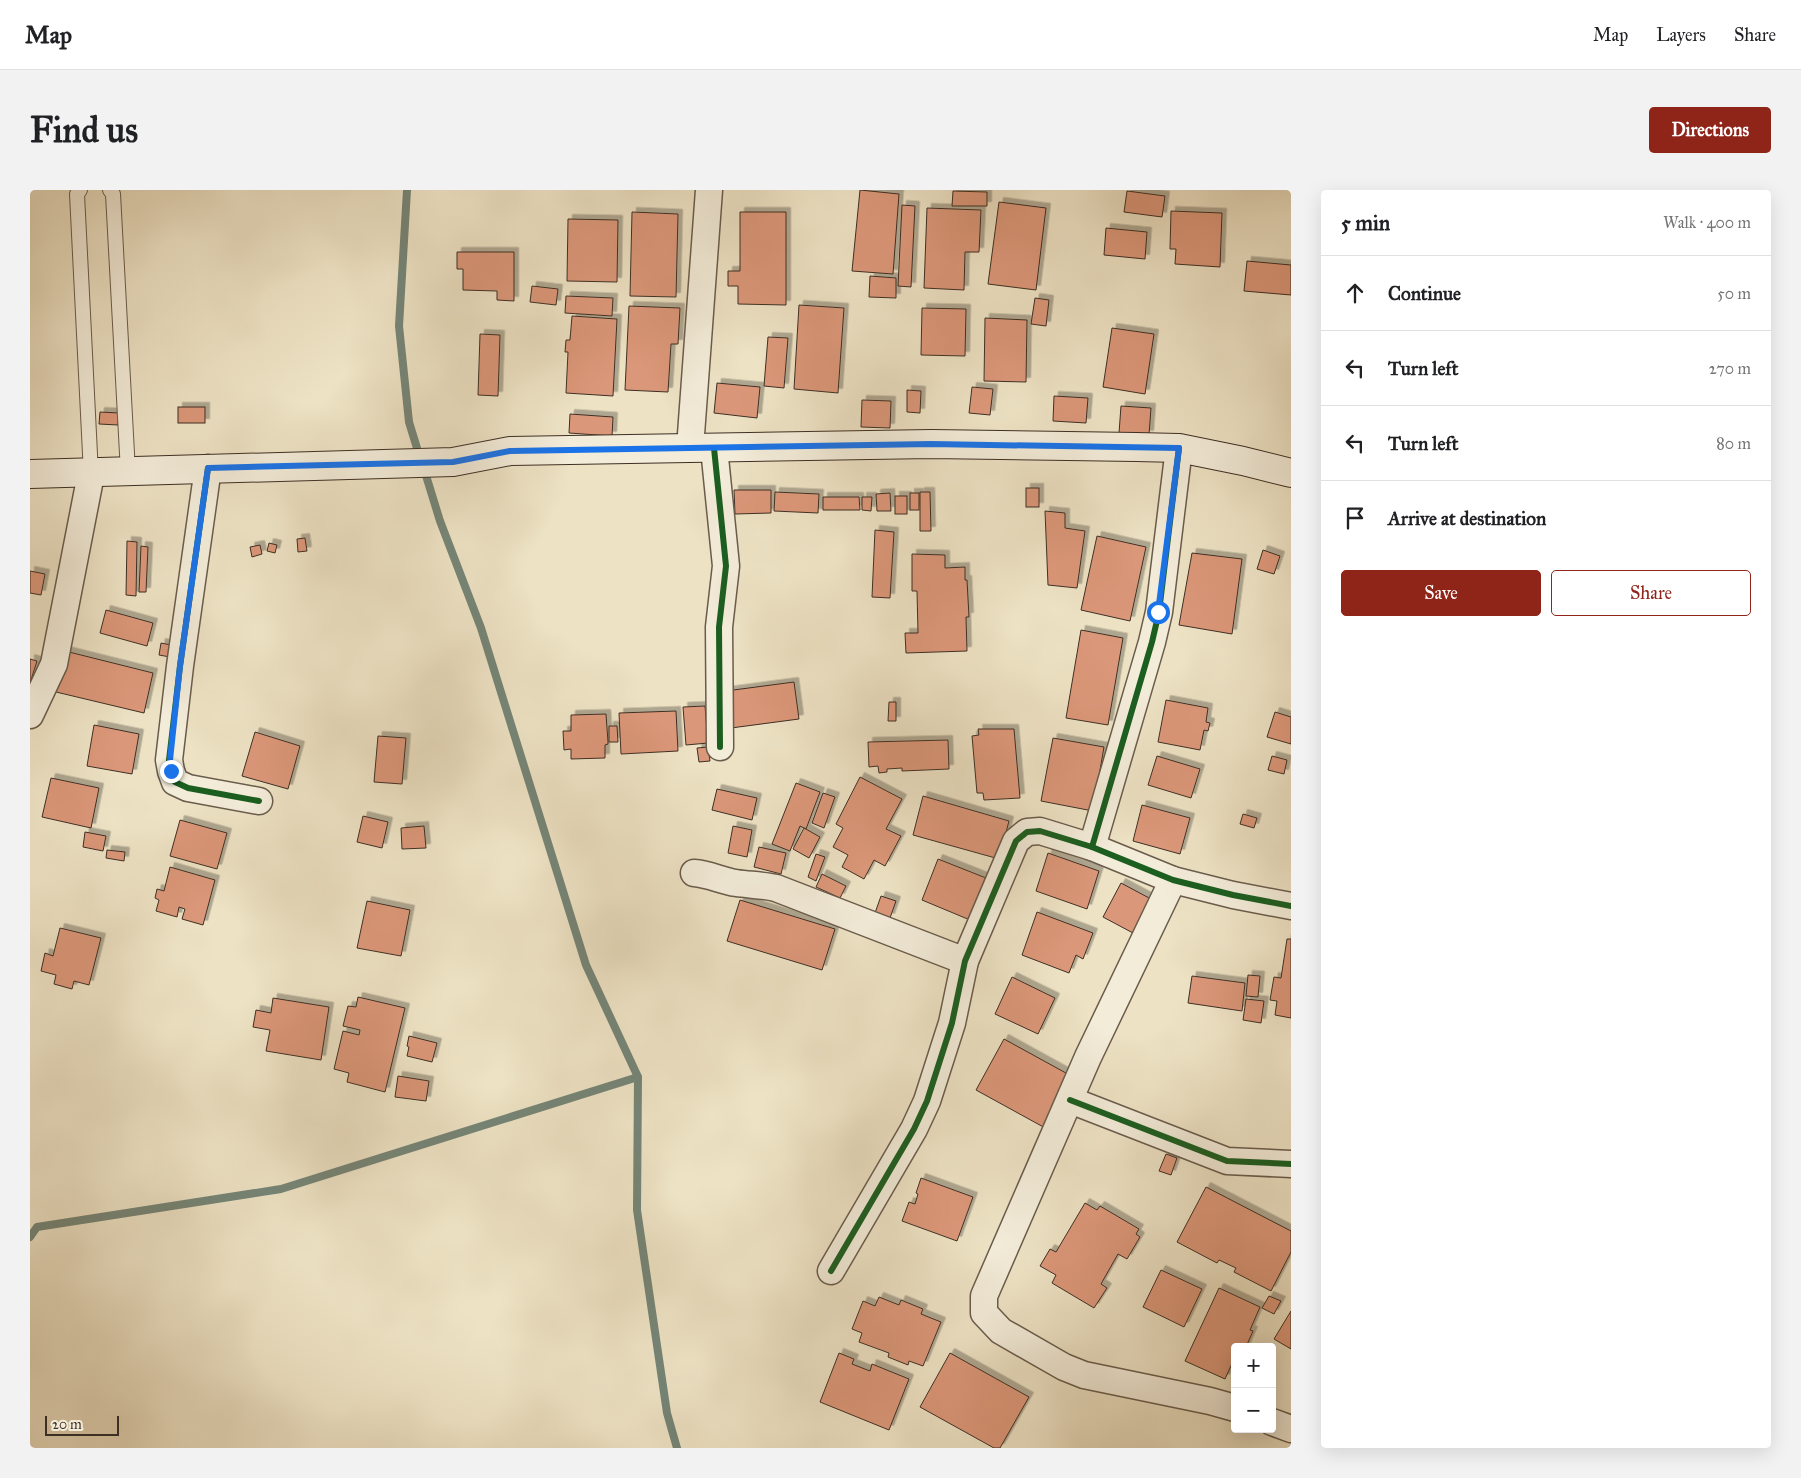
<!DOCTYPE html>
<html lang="en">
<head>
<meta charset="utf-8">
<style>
  body { margin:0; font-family:"IM FELL Great Primer",serif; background:#f2f2f2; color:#202124 }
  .controls { position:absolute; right:15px; bottom:15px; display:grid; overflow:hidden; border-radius:5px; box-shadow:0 5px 20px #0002 }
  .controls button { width:45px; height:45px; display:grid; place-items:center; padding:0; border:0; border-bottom:1px solid #e0e0e0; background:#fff; color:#202124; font:25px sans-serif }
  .scale { position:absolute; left:15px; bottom:12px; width:74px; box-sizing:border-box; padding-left:5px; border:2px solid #3e2f24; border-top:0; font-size:14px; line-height:18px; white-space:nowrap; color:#3e2f24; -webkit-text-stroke:4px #f3ecd9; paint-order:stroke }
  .stop { position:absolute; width:15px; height:15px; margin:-11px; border:4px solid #1a73e8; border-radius:50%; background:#fff }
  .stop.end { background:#1a73e8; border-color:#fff; box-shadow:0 1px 5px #0008 }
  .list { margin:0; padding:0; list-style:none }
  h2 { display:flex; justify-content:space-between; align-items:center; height:65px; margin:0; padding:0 20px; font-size:21px }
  h2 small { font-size:16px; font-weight:400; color:#757577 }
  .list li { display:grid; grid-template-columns:32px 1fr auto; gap:15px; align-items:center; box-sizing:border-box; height:75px; padding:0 20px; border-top:1px solid #e0e0e0 }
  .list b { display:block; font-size:19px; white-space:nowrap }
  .list em { font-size:16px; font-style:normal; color:#757577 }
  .actions { display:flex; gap:10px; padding:15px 20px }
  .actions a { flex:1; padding:11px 0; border:1px solid #8f2418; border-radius:5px; text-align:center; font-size:18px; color:#8f2418 }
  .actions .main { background:#8f2418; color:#fff }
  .icon { flex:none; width:28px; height:28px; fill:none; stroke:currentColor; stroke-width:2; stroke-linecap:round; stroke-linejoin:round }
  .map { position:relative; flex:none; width:1261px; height:1258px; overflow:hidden; border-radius:5px }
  header { display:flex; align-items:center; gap:30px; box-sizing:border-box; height:70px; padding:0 25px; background:#fff; border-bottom:1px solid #e0e0e0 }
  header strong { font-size:24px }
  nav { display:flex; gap:28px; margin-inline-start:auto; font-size:18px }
  .intro { display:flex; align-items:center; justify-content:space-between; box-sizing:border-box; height:120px; padding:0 30px }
  h1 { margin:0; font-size:35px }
  .button { padding:12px 22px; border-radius:5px; background:#8f2418; color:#fff; font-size:18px; font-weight:700 }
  main { display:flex; gap:30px; padding:0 30px }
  aside { flex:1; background:#fff; border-radius:5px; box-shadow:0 5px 20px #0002 }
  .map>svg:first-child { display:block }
</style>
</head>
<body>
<header>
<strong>Map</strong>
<nav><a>Map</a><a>Layers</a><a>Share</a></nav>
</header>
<div class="intro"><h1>Find us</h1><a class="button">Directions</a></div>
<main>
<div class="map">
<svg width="1261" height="1258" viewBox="0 0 1261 1258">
  <defs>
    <filter id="shadow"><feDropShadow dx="4.5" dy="-4.5" stdDeviation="0" flood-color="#0004"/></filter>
  </defs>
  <rect width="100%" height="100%" fill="#ede2c4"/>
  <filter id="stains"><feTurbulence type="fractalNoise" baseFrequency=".004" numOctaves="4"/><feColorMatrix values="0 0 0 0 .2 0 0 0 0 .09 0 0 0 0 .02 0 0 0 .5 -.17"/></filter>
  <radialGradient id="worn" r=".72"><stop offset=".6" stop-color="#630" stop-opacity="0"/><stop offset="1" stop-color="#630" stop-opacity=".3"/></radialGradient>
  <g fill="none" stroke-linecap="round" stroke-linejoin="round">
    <g stroke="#758577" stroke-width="8">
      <path d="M377,0l-8,136 10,96 11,36"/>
      <path d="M394,279l16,52 41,107 105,337 52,112 -1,133 30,203 10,35"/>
      <path d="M0,1047l7,-10 244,-38 357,-112"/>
    </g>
  </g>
  <g fill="#db9779" stroke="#3e2f24" filter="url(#shadow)">
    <path d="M830,0l39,4 -6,80 -41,-3z"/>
    <path d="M923,1l34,1v14h-35z"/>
    <path d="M1097,1l38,5 -3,21 -38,-5z"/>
    <path d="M969,12l47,6 -10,82 -48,-6z"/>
    <path d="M872,15l13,1 -4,81 -13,-1z"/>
    <path d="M897,18l54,2 -2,42h-14l-1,38 -40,-2z"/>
    <path d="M1141,21l51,2 -2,54 -45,-3 1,-15h-6z"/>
    <path d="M602,22l46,2 -2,83 -46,-1z"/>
    <path d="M710,22h46v93l-48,-1v-18h-10v-15h12z"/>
    <path d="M538,29l50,1 -1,62 -50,-1z"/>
    <path d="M1076,38l41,4 -2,27 -41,-4z"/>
    <path d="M427,62h57v49l-17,-1v-9l-34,-1v-21h-6z"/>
    <path d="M1217,71l44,4v30l-47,-4z"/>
    <path d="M840,86l26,2v20l-27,-1z"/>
    <path d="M502,96l26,3 -2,16 -26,-3z"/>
    <path d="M536,106l47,2 -1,18 -47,-3z"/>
    <path d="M1005,108l14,2 -3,26 -15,-2z"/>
    <path d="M769,115l45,3 -6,85 -44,-4z"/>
    <path d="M599,116l51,2 -2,36h-7l-3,48 -43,-2z"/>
    <path d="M892,118l44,1 -1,47 -44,-1z"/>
    <path d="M542,126l45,3 -4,77 -47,-3 2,-41h-3l1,-12h4z"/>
    <path d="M955,128l42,2 -1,62 -42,-1z"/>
    <path d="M1082,138l42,6 -9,60 -42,-7z"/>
    <path d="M450,144l20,1 -2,61 -20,-1z"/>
    <path d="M738,147l20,1 -4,50 -20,-2z"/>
    <path d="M687,193l43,4 -3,31 -43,-5z"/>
    <path d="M942,197l21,2 -3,26 -21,-2z"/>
    <path d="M877,200l14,1 -1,22 -13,-1z"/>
    <path d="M1024,206l34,2 -2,25 -33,-2z"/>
    <path d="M832,210l29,1 -1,27 -29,-1z"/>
    <path d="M1091,216l30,2 -2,27 -30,-2z"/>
    <rect x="148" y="217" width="27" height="16"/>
    <path d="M70,222l19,1 -1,12 -19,-1z"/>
    <path d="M540,224l43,3 -1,19 -43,-3z"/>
    <rect x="996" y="298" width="13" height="19"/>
    <path d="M704,300h37v23l-36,1z"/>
    <path d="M745,302l44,2 -1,19 -44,-2z"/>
    <path d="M890,302h10l1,39h-11z"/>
    <path d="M860,303l1,18h-14l-1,-17z"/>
    <rect x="880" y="303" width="9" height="17"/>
    <rect x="865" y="306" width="12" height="18"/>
    <path d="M793,307h36l1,13h-37z"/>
    <path d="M832,307h10l-1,14 -9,-1z"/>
    <path d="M1015,321l20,2v15l20,3 -8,57 -29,-3z"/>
    <path d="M845,340l19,2 -4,66 -18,-1z"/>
    <path d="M1067,346l49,11 -16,74 -49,-11z"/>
    <path d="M275,348l2,13 -9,1 -1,-13z"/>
    <path d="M97,351l10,1 -1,54 -10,-1z"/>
    <path d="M239,353l8,2 -2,8 -8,-2z"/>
    <path d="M230,355l2,9 -10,3 -2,-10z"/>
    <path d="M111,356l7,1 -2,45h-7z"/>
    <path d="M1233,360l17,6 -6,18 -17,-5z"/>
    <path d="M1162,363l50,6 -10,75 -53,-9z"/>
    <path d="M882,364l33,1v13l20,-1v13h2l2,37h-3l1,34 -61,2 -1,-20h13l-1,-42h-5z"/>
    <path d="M0,381l15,3 -4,21 -11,-2z"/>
    <path d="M76,420l47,13 -6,23 -47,-13z"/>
    <path d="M1051,440l42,8 -15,87 -42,-7z"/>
    <path d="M131,453l10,2 -1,12 -11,-2z"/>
    <path d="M35,461l88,22 -9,40 -88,-21z"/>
    <path d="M0,469l7,2 -7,22z"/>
    <path d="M764,492l5,37 -68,9 -5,-37z"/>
    <path d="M1136,510l42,8 -2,14 4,1 -2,8 -4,-1 -4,20 -42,-8z"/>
    <path d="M859,512h7v19h-8z"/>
    <path d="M675,516l3,37 -22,2 -3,-38z"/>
    <path d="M646,521l2,40 -57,3 -2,-41z"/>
    <path d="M1245,522l16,5v27l-24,-7z"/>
    <path d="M576,524l2,28v2l-3,1v13l-34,1v-10l-7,1 -1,-19h8v-16z"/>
    <path d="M64,535l45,9 -7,40 -45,-8z"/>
    <path d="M579,536h8l1,16h-9z"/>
    <path d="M948,539h36l6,69 -36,2 -1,-7h-6l-5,-57 7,-1z"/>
    <path d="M225,542l45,14 -12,43 -46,-13z"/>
    <path d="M348,546l28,2 -4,46 -28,-2z"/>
    <path d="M1023,548l51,9 -11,64 -52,-10z"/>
    <path d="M918,550l1,29 -47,2v-3l-15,1v3l-8,1 -1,-7 -9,1 -1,-25z"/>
    <path d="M678,557l2,14 -11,1 -2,-14z"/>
    <path d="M1127,566l43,13 -9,29 -43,-13z"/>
    <path d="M1242,566l15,4 -3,14 -16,-4z"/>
    <path d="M830,587l42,22 -16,30 15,7 -16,30 -11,-6 -10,19 -22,-12 6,-12 -15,-8 10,-19 -7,-4z"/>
    <path d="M21,588l48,10 -8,40 -49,-11z"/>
    <path d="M766,593l24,9 -14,37 -6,-3 -10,25 -18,-7z"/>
    <path d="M687,599l40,9 -5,22 -40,-10z"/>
    <path d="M793,603l12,4 -11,31 -12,-5z"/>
    <path d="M893,606l86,25 -10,38 -86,-24z"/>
    <path d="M1112,615l48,13 -10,36 -47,-13z"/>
    <path d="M1213,624l14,4 -3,10 -14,-4z"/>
    <path d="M333,626l25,6 -6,26 -25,-6z"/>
    <path d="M150,630l47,13 -10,36 -47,-13z"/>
    <path d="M394,636l2,22 -24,1 -1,-21z"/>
    <path d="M703,636l19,4 -5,27 -19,-4z"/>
    <path d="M774,638l16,9 -11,21 -16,-9z"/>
    <path d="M55,642l21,4 -3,15 -20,-4z"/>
    <path d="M729,657l27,6 -5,21 -27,-7z"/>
    <path d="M77,660l18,2 -1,9 -18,-3z"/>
    <path d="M1018,663l51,18 -12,38 -51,-18z"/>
    <path d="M786,664l9,3 -9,24 -8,-4z"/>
    <path d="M908,669l48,19 -16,42 -48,-20z"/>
    <path d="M140,677l45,13 -12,45 -21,-6 3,-10 -6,-2 -2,10 -21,-6 3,-11 -4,-2 2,-9 7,2z"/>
    <path d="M792,684l24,12 -6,12 -24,-11z"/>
    <path d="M1091,693l30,16 -18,34 -30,-16z"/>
    <path d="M851,706l15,5 -6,17 -15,-5z"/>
    <path d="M710,710l95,29 -13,41 -95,-29z"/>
    <path d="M337,711l43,9 -9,46 -44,-8z"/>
    <path d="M1007,722l56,21 -10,26 -7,-4 -7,18 -47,-18z"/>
    <path d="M30,738l41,10 -12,47 -15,-4 -2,8 -18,-5 2,-9 -15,-4 4,-18 8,3z"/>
    <path d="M1257,749h4v79l-16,-3 2,-14 -7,-1 4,-23 7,1z"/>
    <path d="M1218,785l12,1 -2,21 -12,-1z"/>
    <path d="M1162,786l53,7 -3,28 -54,-8z"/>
    <path d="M982,787l43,21 -17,36 -43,-20z"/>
    <path d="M328,807l47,11 -20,84 -38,-10 2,-9 -15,-4 9,-38 16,4 1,-5 -17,-4 5,-20 8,1z"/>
    <path d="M243,808l56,9 -8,53 -55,-9 4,-21 -17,-3 3,-17 15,3z"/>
    <path d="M1216,809l18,2 -3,22 -18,-3z"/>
    <path d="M379,846l28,7 -5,19 -25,-6 2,-9 -2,-1z"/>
    <path d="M974,849l71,39 -28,51 -71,-39z"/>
    <path d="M368,886l31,5 -3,20 -31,-4z"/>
    <path d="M1136,964l11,4 -6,17 -12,-4z"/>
    <path d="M891,988l52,19 -16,44 -55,-20 7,-19 6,2 3,-10 -2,-1z"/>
    <path d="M1176,997l85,44v21l-20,39 -37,-19 2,-4 -17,-8 -2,3 -40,-21z"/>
    <path d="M1055,1013l12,7 3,-4 39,23 -3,5 4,3 -13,22 -9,-5 -17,30 6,4 -13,20 -42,-25 4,-8 -16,-9 10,-17 6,3z"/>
    <path d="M1131,1080l41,19 -18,38 -41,-20z"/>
    <path d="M1189,1098l41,19 -10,23 3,1 -7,16h-11v10l-10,22 -40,-18z"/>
    <path d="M1239,1106l12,5 -7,13 -12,-6z"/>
    <path d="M849,1107l20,8 2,-5 22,9 -2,5 20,8 -18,44 -14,-5 -1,4 -20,-8 1,-4 -30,-11 3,-9 -10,-4 11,-28 12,5z"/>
    <path d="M1261,1121v38l-17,-10z"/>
    <path d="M809,1163l15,6 -2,5 18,7 2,-7 37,15 -20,51 -69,-28z"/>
    <path d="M920,1163l79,44 -29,51h-6l-74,-41z"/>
  </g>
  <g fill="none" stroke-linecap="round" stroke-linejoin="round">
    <g stroke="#6a5c4c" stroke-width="16">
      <g id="service">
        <path d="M50,0l-3,4 14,280"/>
        <path d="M80,0l3,4 15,278"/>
      </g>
    </g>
    <g stroke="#6a5c4c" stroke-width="29">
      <g id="minor">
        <path d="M660,258l19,-258"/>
        <path d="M684,258l12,118 -7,61 1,120"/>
        <path d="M178,278l-28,198 -11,94 2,11 4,11 13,6 71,13"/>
        <path d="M0,525l24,-51 37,-190"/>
        <path d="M1062,657l60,-205 7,-30 20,-164"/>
        <path d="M664,683c15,1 28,8 42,10 14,2 27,2 40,5l189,73"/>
        <path d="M1143,690l-85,177 -104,239v17l17,18 63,36 20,8 126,26 25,7"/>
        <path d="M1040,910l157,61 64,3"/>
        <path d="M801,1081l83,-142 13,-28 25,-78 13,-62 51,-120 11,-9 13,-1 52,16 81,33 60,15 58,11"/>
        <path d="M1242,1232l19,7"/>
      </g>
    </g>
    <g stroke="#3e2f24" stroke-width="30">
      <path id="secondary" d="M0,284l423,-12 57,-11 421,-7 205,3 43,1 64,13 48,12"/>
    </g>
    <use href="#service" stroke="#f3ecd9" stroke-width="14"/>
    <use href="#minor" stroke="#f3ecd9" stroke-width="26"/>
    <use href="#secondary" stroke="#f3ecd9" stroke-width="28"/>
    <g stroke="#f3ecd9" stroke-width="9">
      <g id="cycleway">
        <path d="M684,258l12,118 -7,61 1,120"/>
        <path d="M178,278l-28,198 -11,94 2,11 4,11 13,6 71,13"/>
        <path d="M1062,657l60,-205 7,-30 20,-164"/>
        <path d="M1040,910l157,61 64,3"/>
        <path d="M801,1081l83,-142 13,-28 25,-78 13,-62 51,-120 11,-9 13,-1 52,16 81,33 60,15 58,11"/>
      </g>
    </g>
    <use href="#cycleway" stroke="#1b5e20" stroke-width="6"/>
  </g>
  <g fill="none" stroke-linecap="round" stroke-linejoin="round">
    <path stroke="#1a73e8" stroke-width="6" d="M141,581l-1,-11 10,-94 28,-198 245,-6 57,-11 421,-7 248,4 -21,164"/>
  </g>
  <rect width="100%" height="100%" filter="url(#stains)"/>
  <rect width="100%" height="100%" fill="url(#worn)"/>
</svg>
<div class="controls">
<button>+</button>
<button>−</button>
</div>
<div class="scale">20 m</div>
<div class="stop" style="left:1128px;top:422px"></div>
<div class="stop end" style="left:141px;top:581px"></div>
</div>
<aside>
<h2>5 min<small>Walk · 400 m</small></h2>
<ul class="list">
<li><svg class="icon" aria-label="ahead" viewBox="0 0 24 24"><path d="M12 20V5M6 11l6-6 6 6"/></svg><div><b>Continue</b></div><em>50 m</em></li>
<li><svg class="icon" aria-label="left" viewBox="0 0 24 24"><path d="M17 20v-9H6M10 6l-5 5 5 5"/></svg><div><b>Turn left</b></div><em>270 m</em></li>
<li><svg class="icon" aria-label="left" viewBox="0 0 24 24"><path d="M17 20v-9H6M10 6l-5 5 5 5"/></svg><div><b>Turn left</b></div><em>80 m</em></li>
<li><svg class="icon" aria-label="arrive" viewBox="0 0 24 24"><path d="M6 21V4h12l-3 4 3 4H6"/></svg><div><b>Arrive at destination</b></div></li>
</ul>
<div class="actions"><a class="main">Save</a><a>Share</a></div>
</aside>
</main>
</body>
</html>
